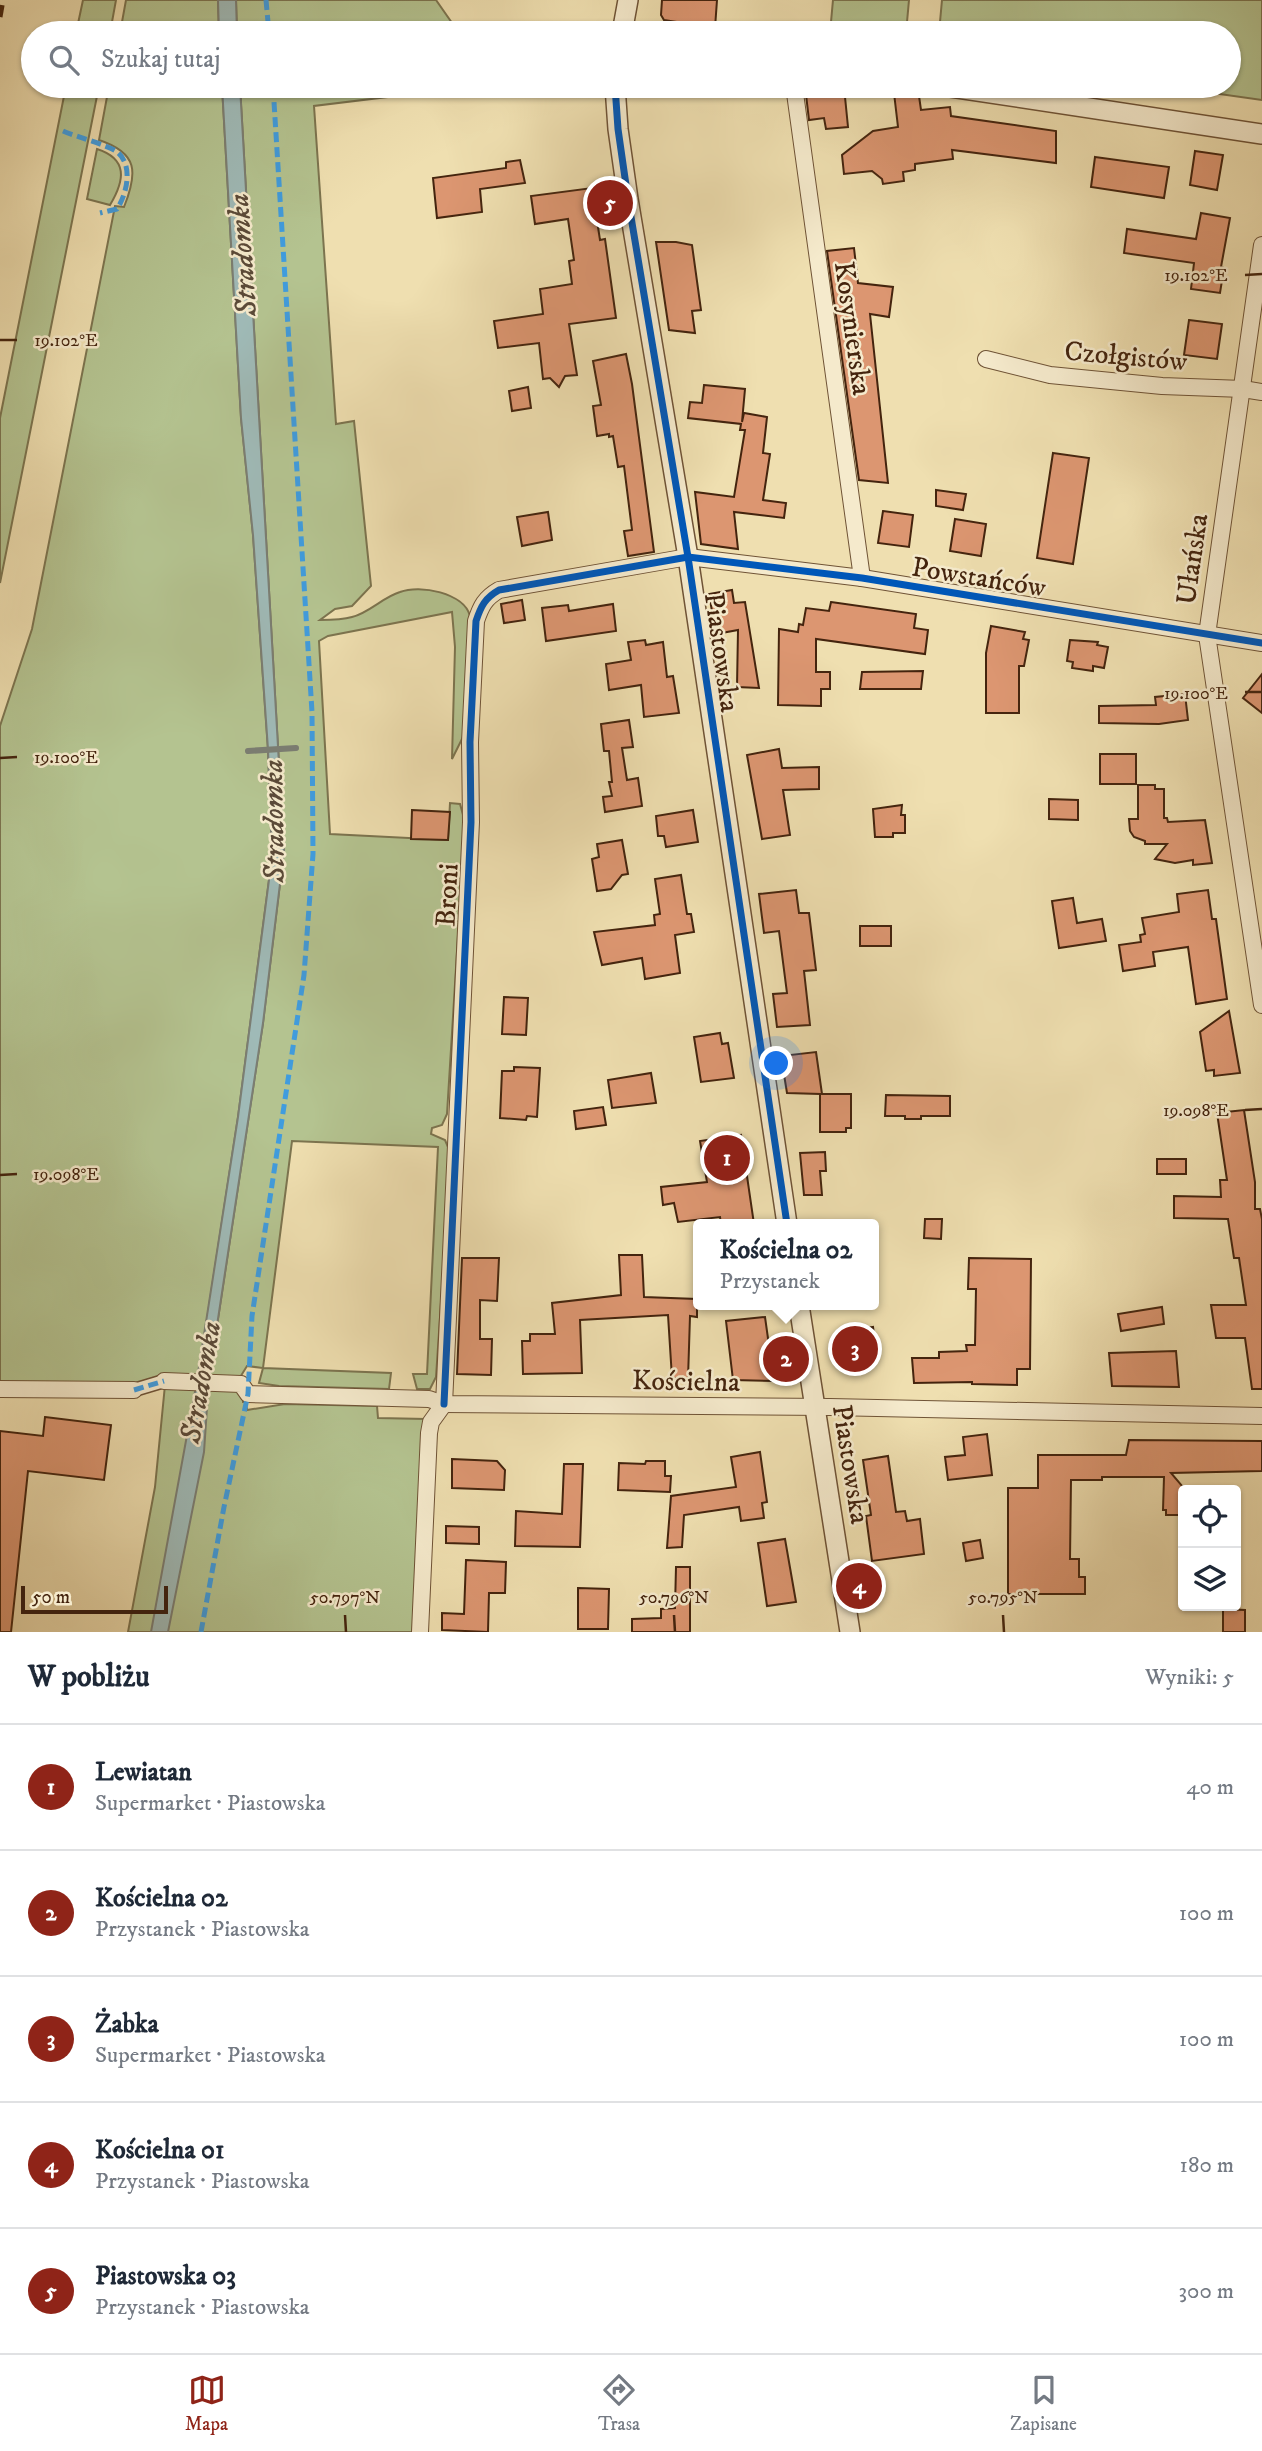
<!DOCTYPE html>
<html lang="pl">
<head>
<meta charset="utf-8">
<style>
  body { margin:0; font-family:"IM FELL DW Pica",serif; background:#f2f2f3; color:#1f2937 }
  .controls { position:absolute; right:21px; bottom:21px; display:grid; overflow:hidden; border-radius:7px; box-shadow:0 2px 5px #0004 }
  .controls button { width:63px; height:63px; display:grid; place-items:center; padding:0; border:0; border-bottom:2px solid #e0e1e3; background:#fff; color:#1f2937; font:35px sans-serif }
  .scale { position:absolute; left:21px; bottom:18px; width:147px; box-sizing:border-box; padding-left:7px; border:4px solid #44240e; border-top:0; font-size:19px; line-height:24px; white-space:nowrap; color:#44240e; -webkit-text-stroke:5px #f5eacc; paint-order:stroke }
  .you { position:absolute; left:777px; top:1064px; width:24px; height:24px; margin:-18px; border:5px solid #fff; border-radius:50%; background:#1a73e8; box-shadow:0 0 0 10px #1a73e833 }
  .badge { display:grid; place-items:center; width:46px; height:46px; border-radius:50%; background:#8f2418; color:#fff; font-size:23px; font-weight:700 }
  .pin { position:absolute; translate:-50% -50%; border:4px solid #fff; box-shadow:0 2px 7px #0006 }
  .popup { position:absolute; left:693px; top:1219px; width:186px; height:91px; box-sizing:border-box; display:grid; place-content:center; border-radius:7px; background:#fff; filter:drop-shadow(0 2px 5px #0005); font-size:23px; white-space:nowrap; color:#747a83 }
  .popup b { font-size:26px; color:#1f2937 }
  .popup::after { content:''; position:absolute; left:50%; top:100%; margin-left:-14px; border:14px solid transparent; border-top-color:#fff }
  .list { margin:0; padding:0; list-style:none }
  h2 { display:flex; justify-content:space-between; align-items:center; height:91px; margin:0; padding:0 28px; font-size:30px }
  h2 small { font-size:23px; font-weight:400; color:#747a83 }
  .list li { display:grid; grid-template-columns:46px 1fr auto; gap:21px; align-items:center; box-sizing:border-box; height:126px; padding:0 28px; border-top:2px solid #e0e1e3 }
  .list b { display:block; font-size:26px; white-space:nowrap }
  .list p { margin:0; font-size:23px; white-space:nowrap; color:#747a83 }
  .list em { font-size:23px; font-style:normal; color:#747a83 }
  .icon { flex:none; width:38px; height:38px; fill:none; stroke:currentColor; stroke-width:2; stroke-linecap:round; stroke-linejoin:round }
  .map { position:relative; flex:none; width:1262px; height:1632px; overflow:hidden }
  .search { position:absolute; background:#fff; box-shadow:0 2px 5px #0004; left:21px; right:21px; top:21px; height:77px; display:flex; align-items:center; gap:18px; box-sizing:border-box; padding:0 24px; border-radius:38px; color:#747a83; font-size:26px }
  .sheet { height:721px; background:#fff }
  nav { display:flex; justify-content:space-around; align-items:center; box-sizing:border-box; height:98px; border-top:2px solid #e0e1e3; background:#fff; font-size:19px; color:#747a83 }
  nav a { display:grid; justify-items:center; gap:4px }
  nav .on { color:#8f2418 }
  .map>svg:first-child { display:block }
</style>
</head>
<body>
<div class="map">
<svg width="1262" height="1632" viewBox="0 0 1262 1632">
  <rect width="100%" height="100%" fill="#efdfb0"/>
  <filter id="stains"><feTurbulence type="fractalNoise" baseFrequency=".00286" numOctaves="4"/><feColorMatrix values="0 0 0 0 .2 0 0 0 0 .09 0 0 0 0 .02 0 0 0 .5 -.17"/></filter>
  <radialGradient id="worn" r=".72"><stop offset=".6" stop-color="#630" stop-opacity="0"/><stop offset="1" stop-color="#630" stop-opacity=".3"/></radialGradient>
  <g fill="#b4c390" stroke="#7c744f" stroke-width="2">
    <path d="M83,0h33l-6,33h-34z"/>
    <path d="M126,0h92l1,33h-99z"/>
    <path d="M236,0h200l23,33h-222z"/>
    <path d="M833,0h76l-3,33h-76z"/>
    <path d="M942,0h320v100l-99,-14h66v-53h-290z"/>
    <path d="M66,86h33l-99,497v-165z"/>
    <path d="M109,86h113l19,332 12,117 15,215 4,107 -34,260 -40,261 -62,9 -136,-4v-657l32,-97 83,-423 9,1c14,-35 14,-54 -25,-67z"/>
    <path d="M240,86h213v3l-139,17 22,318 18,-3 17,165 -19,20 -17,3 -15,11c10,0 22,0 32,-3 17,-4 31,-20 48,-25 20,-8 64,1 70,24l-6,119 -12,24 3,-112 -3,-35 -124,24 -9,5 11,193 118,6 2,-37 10,1 5,18 -18,292 -5,11 -10,3 -1,6 14,6 6,14 -15,223 -6,12h-13l-4,-15h14l11,-227 -146,-6 -29,227 128,5 -2,16 -110,-3 -20,-3 4,-15 -16,-2 -8,13 -30,-1 54,-355 21,-172z"/>
    <path d="M97,149c31,10 28,31 13,56l-23,-6z"/>
    <path d="M165,1385l78,6v11h3l1,8 38,-6 92,2 1,12 48,1 -13,213h-285l27,-145z"/>
  </g>
  <g fill="#9fbab7" stroke="#7b7e73" stroke-width="2">
    <path d="M218,0h18l1,33h-18z"/>
    <path d="M222,86h18l44,765 -21,172 -54,355 -5,74 -36,180h-17l45,-246 42,-269 34,-260 -4,-108 -15,-214 -12,-117z"/>
  </g>
  <g fill="none" stroke-linecap="round" stroke-linejoin="round">
    <path stroke="#7b7e73" stroke-width="6" d="M248,751l48,-3"/>
  </g>
  <g fill="#dc9671" stroke="#44240e" stroke-width="2">
    <path d="M662,0h55l-2,28 -51,-8 -3,-5z"/>
    <path d="M805,86l39,1 4,40 -22,2 -2,-11 -15,2z"/>
    <path d="M894,93l25,3 2,14 29,-3 1,9 105,15v32l-104,-13 1,9 -38,5v6l-12,2 1,9 -21,3 -1,-5 -10,-8 -28,3 -2,-19 31,-24 25,-4z"/>
    <path d="M1195,151l28,4 -6,35 -27,-5z"/>
    <path d="M1095,157l74,10 -5,31 -73,-11z"/>
    <path d="M520,160l5,23 -45,6 2,23 -45,6 -4,-40 73,-10v-6z"/>
    <path d="M592,188l8,52 5,-1 11,79 -47,6 8,51 -12,1 -6,11 -9,-9 -7,1 -4,-36 -41,5 -4,-27 49,-7 -3,-25 32,-5 -3,-23 5,-1 -6,-41 -33,5 -4,-28z"/>
    <path d="M1201,213l29,5 -9,49 3,1 -4,25 -29,-4 3,-26 -70,-10 3,-24 69,10z"/>
    <path d="M656,242h20l16,3 9,65 -9,1 3,22 -26,-3z"/>
    <path d="M854,248l4,35 35,4 -4,30 -19,-3 18,169 -29,-3 -32,-229z"/>
    <path d="M1189,320l33,4 -5,35 -33,-4z"/>
    <path d="M626,354l6,30 22,168 -26,4 -4,-25 8,-1 -8,-64 -6,1 -5,-31 -4,1v-3l-12,2 -4,-30 8,-1 -8,-44z"/>
    <path d="M704,385l41,4 -3,33 2,-9 23,4 -4,36 7,1 -7,46 23,3 -2,15 -50,-6 4,37 -37,-5 -6,-52 39,5 11,-67h-5l1,-6 -53,-6 2,-16 12,1z"/>
    <path d="M528,387l3,21 -19,3 -3,-20z"/>
    <path d="M1053,453l36,5 -16,106 -36,-6z"/>
    <path d="M936,490l30,4 -3,16 -27,-4z"/>
    <path d="M883,511l30,4 -4,32 -31,-4z"/>
    <path d="M548,512l4,28 -30,6 -5,-29z"/>
    <path d="M955,519l31,5 -5,32 -31,-5z"/>
    <path d="M732,590l2,13 11,-1 14,86 -22,-1 1,-57 -22,4 -7,-40z"/>
    <path d="M522,600l3,20 -21,3 -3,-19z"/>
    <path d="M831,602l85,12 -2,14 14,2 -3,24 -109,-15v33h14v17h-9v17l-43,-1 1,-76 19,3 1,-8 4,1 3,-17 23,3z"/>
    <path d="M613,604l3,27 -70,10 -4,-33 26,-3 1,6z"/>
    <path d="M991,626l34,6 -2,7 6,1 -5,26h-5v47h-33v-60z"/>
    <path d="M645,640l1,5 17,-3 4,35 6,-1 6,37 -35,4 -3,-32 -32,5 -3,-26 25,-4 -3,-18z"/>
    <path d="M1070,640l28,2 -1,3 11,2 -4,21 -11,-2v5l-21,-3 1,-6 -6,-1z"/>
    <path d="M923,671l-2,18h-61l2,-17z"/>
    <path d="M1262,674v39l-19,-15z"/>
    <path d="M1185,694l3,26 -29,4 -60,-1v-17l57,-1 -1,-8z"/>
    <path d="M629,720l4,27 -11,1 5,32 11,-2 4,28 -37,6 -2,-15 9,-1 -3,-14h3l-3,-31h-5l-3,-27z"/>
    <path d="M779,749l3,19 37,-1v22l-36,1 7,45 -28,4 -15,-84z"/>
    <rect x="1100" y="754" width="36" height="30"/>
    <path d="M1138,785h17v4h9v29h3l1,4 37,-2 7,43 -19,2v-5l-18,3 -20,-4 12,-15h-22v-3l-11,-4 -4,-6 -1,-12h9z"/>
    <path d="M1049,799l29,1v20l-29,-1z"/>
    <path d="M902,805l-1,10h4v18h-12v4h-18l-2,-28z"/>
    <path d="M412,810l38,2 -2,28 -37,-1z"/>
    <path d="M693,810l5,32 -32,5 -2,-11h-6l-2,-20z"/>
    <path d="M622,840l6,34 -6,1 -11,14 -14,2 -5,-32 7,-2 -2,-13z"/>
    <path d="M681,875l6,39h4l3,18 -19,3 5,38 -35,6 -3,-21 -40,7 -8,-33 61,-7 -1,-10 6,-1 -5,-35z"/>
    <path d="M796,890l3,23h10l7,57 -12,1 6,54 -33,2 -4,-33 14,-1 -8,-62 -15,2 -5,-39z"/>
    <path d="M1208,890l4,29h4l11,80 -31,5 -8,-57 -35,5 2,14 -32,5 -4,-26 22,-3 -1,-7 5,-1 -3,-16 37,-6 -2,-18z"/>
    <path d="M1073,898l4,25 25,-4 4,22 -47,7 -7,-47z"/>
    <rect x="860" y="926" width="31" height="20"/>
    <path d="M504,997l24,1 -2,37 -24,-1z"/>
    <path d="M1229,1011l11,62 -26,3v-6l-8,1 -6,-39z"/>
    <path d="M720,1033l2,11 6,-1 6,35 -33,4 -7,-45z"/>
    <path d="M816,1052l6,42h29v34h-5v4h-26v-38l-33,-1 -6,-37z"/>
    <path d="M514,1067l26,1 -3,49 -10,-1 -1,4 -26,-2 2,-47h12z"/>
    <path d="M651,1073l5,30 -44,5 -4,-28z"/>
    <path d="M886,1095l64,1v20h-29v3h-16v-3h-20z"/>
    <path d="M603,1107l3,18 -30,4 -2,-18z"/>
    <path d="M1244,1110l11,72v27h5l2,10v170h-10l-7,-51h-29l-5,-33h35l-7,-47h-5l-6,-39 -54,-1v-22l47,1 -1,-17h7l-10,-67z"/>
    <path d="M741,1135l13,89h-33l-1,-7 -42,5 -4,-19 -11,2 -2,-18 46,-5 -7,-41z"/>
    <path d="M825,1152l1,19h-6l2,24h-18l-4,-42z"/>
    <rect x="1157" y="1159" width="29" height="15"/>
    <path d="M925,1219h17l-1,20 -17,-1z"/>
    <path d="M619,1255h23l2,42 53,2v18l-7,-1 -2,63 -16,-1 -4,-63 -88,5 2,53 -59,1 -1,-33h8v-7h25l-3,-31 69,-8z"/>
    <path d="M462,1258h37l-2,43 -17,-1v39h12l-1,36 -34,-1z"/>
    <path d="M969,1258l62,1 -1,110h-13v16l-45,-1v-2l-58,1 -2,-25h27v-6l28,-1 -1,-6h9l1,-56h-8z"/>
    <path d="M1162,1307l2,17 -43,7 -3,-17z"/>
    <path d="M765,1317l9,64 -41,-1 -7,-59z"/>
    <path d="M873,1327l4,31 -30,5 -5,-31z"/>
    <path d="M1176,1351l3,36 -67,-1 -3,-33z"/>
    <path d="M45,1417l66,8 -7,55 -76,-9 -17,161h-11v-201l43,5z"/>
    <path d="M987,1434l5,41 -44,5 -3,-23 20,-2 -2,-18z"/>
    <path d="M1129,1440l133,1v30l-91,2 12,14v28h-17v-5h-3l1,-33h-62v3h-31l-1,79h9v18h6v17h-77v-106h30v-33h88z"/>
    <path d="M760,1452l7,50 -5,1 2,15 -23,3 -2,-14 -55,8 -2,32 -15,1 4,-52 65,-9 -5,-30z"/>
    <path d="M888,1456l8,56 9,-1 2,10 13,-2 4,35 -52,7 -6,-45 5,-1 -8,-55z"/>
    <path d="M452,1459l45,2 8,9 -1,20 -52,-2z"/>
    <path d="M646,1461h19v15h6l-1,16 -52,-2 1,-27 26,1z"/>
    <path d="M564,1464h19l-3,83 -65,-1 1,-35 46,3z"/>
    <path d="M446,1526l33,1v17l-33,-1z"/>
    <path d="M785,1539l11,63 -29,4 -9,-63z"/>
    <path d="M980,1540l3,18 -17,3 -3,-18z"/>
    <path d="M466,1560l40,2 -1,31h-16l-1,39 -46,-2v-17l22,1z"/>
    <path d="M676,1567h14v65h-58v-13l29,-1v-9l14,-1z"/>
    <path d="M578,1588l31,1 -1,40h-30z"/>
    <path d="M1223,1609l22,1v22h-22z"/>
  </g>
  <g fill="none" stroke-linecap="round" stroke-linejoin="round">
    <g stroke="#6f5336" stroke-width="15">
      <path id="pedestrian" d="M134,1390l30,-9"/>
    </g>
    <g stroke="#6f5336" stroke-width="18">
      <g id="minor">
        <path d="M794,86l68,492"/>
        <path d="M1262,245l-55,390 55,370"/>
        <path d="M986,359l64,16 112,11 81,3 19,3"/>
        <path d="M164,1381l77,3 7,10 181,5 15,5 386,3 432,9"/>
        <path d="M0,1389l134,1"/>
        <path d="M444,1404l27,-582 -1,-80 6,-121c5,-15 9,-23 23,-31l189,-33 174,21 400,65"/>
        <path d="M420,1632l9,-199 2,-11 13,-18"/>
      </g>
    </g>
    <g stroke="#6f5336" stroke-width="22">
      <g id="tertiary">
        <path d="M622,33l6,-33"/>
        <path d="M615,86l3,43 10,70 60,358 99,667"/>
        <path d="M944,86l318,48"/>
        <path d="M799,1305l51,327"/>
      </g>
    </g>
    <use href="#pedestrian" stroke="#f5eacc" stroke-width="12"/>
    <use href="#minor" stroke="#f5eacc" stroke-width="16"/>
    <use href="#tertiary" stroke="#f5eacc" stroke-width="19"/>
    <path stroke="#44240e" stroke-width="5" stroke-dasharray="12 12" stroke-linecap="butt" d="M0,17l3,-17"/>
    <g stroke="#409cde" stroke-width="5" stroke-dasharray="10 5" stroke-linecap="butt">
      <path d="M266,0l3,33"/>
      <path d="M63,131c14,6 41,13 53,20 18,13 11,43 1,58l-17,4"/>
      <path d="M134,1390l30,-9"/>
      <path d="M201,1632l23,-125 24,-113 4,-78 52,-341 9,-121 -1,-142 -39,-626"/>
    </g>
    <g stroke="#f5eacc" stroke-width="11">
      <g id="cycleway">
        <path d="M615,86l3,43 10,70 60,358 99,667"/>
        <path d="M444,1404l27,-582 -1,-80 6,-121c5,-15 9,-23 23,-31l189,-33 174,21 400,65"/>
      </g>
    </g>
    <use href="#cycleway" stroke="#0057b8" stroke-width="7"/>
  </g>
  <path fill="none" stroke="#44240e" stroke-width="2.5" d="M1245,275l17,-1M0,340h17M1245,692h17M0,758l17,-1M1245,1110l17,-1M0,1175l17,-1M345,1615l1,17M674,1615l1,17M1003,1615l1,17"/>
  <g text-anchor="middle" stroke-width="5" stroke-linejoin="round" paint-order="stroke">
    <g font-size="28" fill="#44240e" stroke="#f5eacc">
      <text transform="translate(854 328) rotate(82)" y="10">Kosynierska</text>
      <text transform="translate(1126 355) rotate(5)" y="10">Czołgistów</text>
      <text transform="translate(1191 559) rotate(-82)" y="10">Ułańska</text>
      <text transform="translate(979 576) rotate(9)" y="10">Powstańców</text>
      <text transform="translate(723 652) rotate(82)" y="10">Piastowska</text>
      <text transform="translate(446 895) rotate(-87)" y="10">Broni</text>
      <text transform="translate(686 1380) rotate(1)" y="10">Kościelna</text>
      <text transform="translate(852 1464) rotate(81)" y="10">Piastowska</text>
    </g>
    <g font-size="30" font-style="italic" fill="#5b4a38" stroke="#f5eacc">
      <text transform="translate(242 255) rotate(-94)" y="10">Stradomka</text>
      <text transform="translate(273 821) rotate(-91)" y="10">Stradomka</text>
      <text transform="translate(200 1382) rotate(-80)" y="10">Stradomka</text>
    </g>
  </g>
  <g font-size="18" text-anchor="middle" fill="#44240e" stroke="#f5eacc" stroke-width="5" stroke-linejoin="round" paint-order="stroke">
    <text x="1196" y="281">19.102°E</text>
    <text x="66" y="346">19.102°E</text>
    <text x="1196" y="699">19.100°E</text>
    <text x="66" y="763">19.100°E</text>
    <text x="1196" y="1116">19.098°E</text>
    <text x="66" y="1180">19.098°E</text>
    <text x="345" y="1603">50.797°N</text>
    <text x="674" y="1603">50.796°N</text>
    <text x="1003" y="1603">50.795°N</text>
  </g>
  <rect width="100%" height="100%" filter="url(#stains)"/>
  <rect width="100%" height="100%" fill="url(#worn)"/>
</svg>
<div class="controls">
<button><svg class="icon" aria-label="locate" viewBox="0 0 24 24"><circle cx="12" cy="12" r="6"/><path d="M12 2v4M12 18v4M2 12h4M18 12h4"/></svg></button>
<button><svg class="icon" aria-label="layers" viewBox="0 0 24 24"><path d="M12 4l9 5-9 5-9-5zM3 14l9 5 9-5"/></svg></button>
</div>
<div class="scale">50 m</div>
<div class="you"></div>
<div class="pin badge" style="left:727px;top:1158px">1</div>
<div class="pin badge" style="left:786px;top:1359px">2</div>
<div class="popup"><b>Kościelna 02</b>Przystanek</div>
<div class="pin badge" style="left:855px;top:1349px">3</div>
<div class="pin badge" style="left:859px;top:1586px">4</div>
<div class="pin badge" style="left:610px;top:203px">5</div>
<div class="search"><svg class="icon" aria-label="search" viewBox="0 0 24 24"><circle cx="10" cy="10" r="6"/><path d="M15 15l6 6"/></svg>Szukaj tutaj</div>
</div>
<section class="sheet">
<h2>W pobliżu<small>Wyniki: 5</small></h2>
<ul class="list">
<li><span class="badge">1</span><div><b>Lewiatan</b><p>Supermarket · Piastowska</p></div><em>40 m</em></li>
<li><span class="badge">2</span><div><b>Kościelna 02</b><p>Przystanek · Piastowska</p></div><em>100 m</em></li>
<li><span class="badge">3</span><div><b>Żabka</b><p>Supermarket · Piastowska</p></div><em>100 m</em></li>
<li><span class="badge">4</span><div><b>Kościelna 01</b><p>Przystanek · Piastowska</p></div><em>180 m</em></li>
<li><span class="badge">5</span><div><b>Piastowska 03</b><p>Przystanek · Piastowska</p></div><em>300 m</em></li>
</ul>
</section>
<nav>
<a class="on"><svg class="icon" aria-label="map" viewBox="0 0 24 24"><path d="M3 6l6-2 6 2 6-2v14l-6 2-6-2-6 2zM9 4v14M15 6v14"/></svg>Mapa</a>
<a><svg class="icon" aria-label="directions" viewBox="0 0 24 24"><path d="M12 3l9 9-9 9-9-9zM9 14v-3h6M13 9l2 2-2 2"/></svg>Trasa</a>
<a><svg class="icon" aria-label="saved" viewBox="0 0 24 24"><path d="M7 4h10v16l-5-4-5 4z"/></svg>Zapisane</a>
</nav>
</body>
</html>
